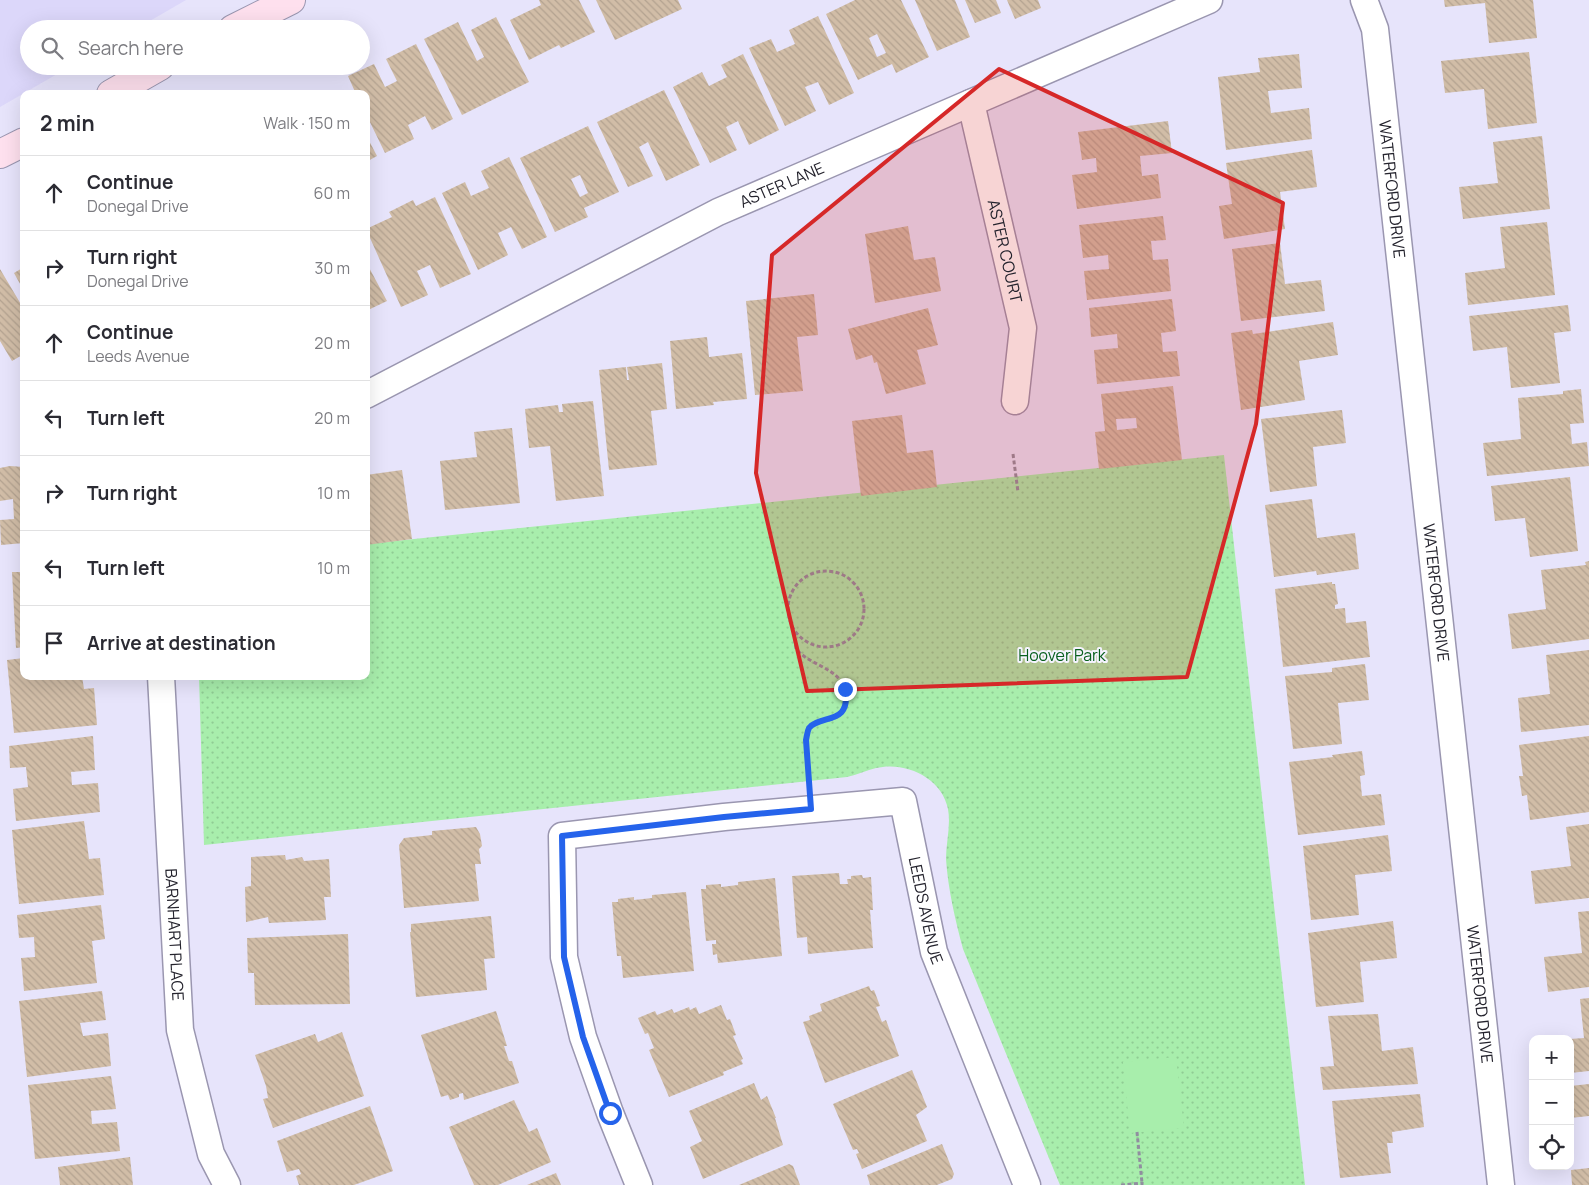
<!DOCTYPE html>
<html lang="en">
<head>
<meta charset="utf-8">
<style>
  body { margin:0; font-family:Manrope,sans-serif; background:#f7f7f7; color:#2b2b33 }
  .controls { position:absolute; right:15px; bottom:15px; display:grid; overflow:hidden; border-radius:10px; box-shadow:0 5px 20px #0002 }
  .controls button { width:45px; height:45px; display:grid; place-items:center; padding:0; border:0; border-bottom:1px solid #e1e1e2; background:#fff; color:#2b2b33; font:25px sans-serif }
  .stop { position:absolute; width:15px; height:15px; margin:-11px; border:4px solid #2563eb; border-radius:50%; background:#fff }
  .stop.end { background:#2563eb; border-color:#fff; box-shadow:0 1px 5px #0008 }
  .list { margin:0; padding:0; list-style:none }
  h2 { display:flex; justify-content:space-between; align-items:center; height:65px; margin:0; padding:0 20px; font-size:21px }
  h2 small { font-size:16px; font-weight:400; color:#7c7c81 }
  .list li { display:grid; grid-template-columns:32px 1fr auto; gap:15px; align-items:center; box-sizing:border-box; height:75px; padding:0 20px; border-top:1px solid #e1e1e2 }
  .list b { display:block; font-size:19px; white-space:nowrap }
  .list p { margin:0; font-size:16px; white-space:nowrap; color:#7c7c81 }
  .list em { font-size:16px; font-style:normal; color:#7c7c81 }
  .icon { flex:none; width:28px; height:28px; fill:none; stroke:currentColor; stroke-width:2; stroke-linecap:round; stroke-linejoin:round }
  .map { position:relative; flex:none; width:1589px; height:1185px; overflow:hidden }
  .search { position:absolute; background:#fff; box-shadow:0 5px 20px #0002; left:20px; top:20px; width:350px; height:55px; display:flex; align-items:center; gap:12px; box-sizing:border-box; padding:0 18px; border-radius:28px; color:#7c7c81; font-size:19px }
  .panel { position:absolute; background:#fff; box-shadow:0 5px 20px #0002; left:20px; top:90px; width:350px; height:590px; border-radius:10px }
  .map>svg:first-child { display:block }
</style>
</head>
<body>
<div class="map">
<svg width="1589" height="1185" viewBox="0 0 1589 1185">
  <defs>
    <pattern id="grass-dots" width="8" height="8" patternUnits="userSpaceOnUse" patternTransform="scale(1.25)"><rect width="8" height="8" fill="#a8eeac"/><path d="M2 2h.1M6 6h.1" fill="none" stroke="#90cc94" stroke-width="1.8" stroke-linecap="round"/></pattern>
    <pattern id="building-back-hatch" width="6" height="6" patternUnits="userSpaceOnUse" patternTransform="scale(1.25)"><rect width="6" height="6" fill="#d1bda7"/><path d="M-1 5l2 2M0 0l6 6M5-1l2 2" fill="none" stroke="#b3a290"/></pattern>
  </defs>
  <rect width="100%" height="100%" fill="#e7e4fb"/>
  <path fill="#dcd7fa" d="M0,0h186l-50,29h-107v37h42l-71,41z"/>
  <path fill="url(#grass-dots)" d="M1224,455l81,730h-245l-97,-236c-8,-30 -15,-60 -17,-90 0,-17 5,-33 2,-50 -6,-31 -42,-48 -72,-41 -9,2 -19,7 -29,9l-643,68 -5,-169h167v-132z"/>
  <path fill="#a8eeac" d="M1176,1057l8,71 -54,5 -7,-71z"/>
  <g fill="url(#building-back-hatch)" fill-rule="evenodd">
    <path d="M539,0h40l16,32 -34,16 -2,-3 -30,15 -19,-40 31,-15z"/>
    <path d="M596,0h82l4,9 -67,31z"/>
    <path d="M855,0h46l28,57 -33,16 -4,-9 -34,16 -32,-66zM877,34l9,19 -9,4 -8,-19z"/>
    <path d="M915,0h40l15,37 -33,14z"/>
    <path d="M965,0h31l5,13 -26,10z"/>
    <path d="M1007,0h31l3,8 -26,11z"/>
    <path d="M1444,0h89l4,38 -48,5 -4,-40 -40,4z"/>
    <path d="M818,16l36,77 -25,12 -11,-23 -13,5 11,24 -31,15 -36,-78 22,-9 6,13 18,-8 -6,-14z"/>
    <path d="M496,17l33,65 -67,33 -38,-76 34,-17 19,39 7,-4 -13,-27z"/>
    <path d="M416,44l37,75 -21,11 -7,-14 -17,9 6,14 -29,14 -19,-39v-20h-10l-8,-18 26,-12 11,23 12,-6 -11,-22z"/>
    <path d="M1529,52l8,71 -49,6 -4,-40 -39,4 -4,-32z"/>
    <path d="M743,54l36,76 -30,15 -11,-24 -12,6 11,23 -27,13 -37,-76 29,-15 7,14 18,-9 -6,-12z"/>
    <path d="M1299,54l3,34 -34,3 3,22 38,-5 3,31 -86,11 -8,-73 42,-5 -2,-14z"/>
    <path d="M664,90l36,75 -34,16 -18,-39 -9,5 14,29 -25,11 -31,-65z"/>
    <path d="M1168,121l4,32 -32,3 2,20 16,-2 3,24 -84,11 -5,-34 25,-3 -1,-14 -14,2 -4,-28z"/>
    <path d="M588,126l31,66 -35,16 4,9 -33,15 -35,-74zM580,175l8,18 -8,4 -9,-18z"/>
    <path d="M366,135l11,21 -11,6z"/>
    <path d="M1542,136l8,73 -87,10 -4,-32 39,-4 -5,-41z"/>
    <path d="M1312,150l5,37 -37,5 5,37 -61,10 -5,-33 13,-2 -6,-41z"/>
    <path d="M509,157l38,80 -25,12 -11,-22 -13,6 10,22 -30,15 -36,-77 23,-11 6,14 18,-8 -8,-17z"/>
    <path d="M435,197l36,77 -31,14 -10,-23 -13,6 11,24 -27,12 -35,-78 26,-12 -3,-5 24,-12 3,6z"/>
    <path d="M1163,216l3,24 -15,1 2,19 15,-1 3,32 -84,9 -3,-29 25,-2 -1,-14 -25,3 -4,-33z"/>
    <path d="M1547,222l8,73 -87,10 -3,-32 40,-5 -5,-41z"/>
    <path d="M908,226l6,34 21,-3 6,34 -66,12 -10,-69z"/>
    <path d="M1280,243l5,41 36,-4 4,31 -84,10 -9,-72z"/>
    <path d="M366,262l21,39 -21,10z"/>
    <path d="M24,267v24l-10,-18z"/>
    <path d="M0,269l22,37 2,-1v49l-12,7 -12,-20z"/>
    <path d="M814,294l4,41 -21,2 6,54 -48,4 -9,-94z"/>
    <path d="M1172,299l4,32 -15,2 2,19 14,-1 3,25 -83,8 -3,-34 24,-2 -1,-14 -26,3 -2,-29z"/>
    <path d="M1568,305l3,26 -17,2 6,50 -49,5 -4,-41 -34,4 -4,-35z"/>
    <path d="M928,308l10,37 -21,5 9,34 -40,10 -9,-32 -3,1 -2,-8 -16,5 -8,-31z"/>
    <path d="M1333,322l5,33 -39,6 6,39 -64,10 -10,-77 21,-3 1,4z"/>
    <path d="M707,337l2,20 33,-4 5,46 -34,3 1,3 -38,4 -6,-68z"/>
    <path d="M662,363l5,46 -16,2 6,54 -48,5 -10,-100 27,-3 1,13h2l-2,-13z"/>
    <path d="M1173,386l9,74 -83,9 -4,-37 10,-1 -4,-37zM1136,418l1,10 -20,2 -1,-11z"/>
    <path d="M1581,389l3,34 -14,1 2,20 15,-2 2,24 -102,10 -4,-33 38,-4 -3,-41 45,-4v-3z"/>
    <path d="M593,401l11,95 -48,5 -6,-55 -21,2 -4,-39 33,-4 1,7h4l-1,-8z"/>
    <path d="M1342,410l4,33 -33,4 4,39 -47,6 -9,-73z"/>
    <path d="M902,415l5,38 26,-3 4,37 -76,9 -9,-75z"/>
    <path d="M512,428l8,75 -75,7 -5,-49 37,-4 -3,-25z"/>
    <path d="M10,466l14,1v76l-23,2 -1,-25 14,-1 -1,-20 -13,2v-33z"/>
    <path d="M402,470l10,69 -46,6v-70z"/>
    <path d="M1570,477l8,74 -48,6 -5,-39 -30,3 -4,-35z"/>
    <path d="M1312,499l5,39 38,-5 4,36 -42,6 -1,-4 -42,6 -9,-72z"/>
    <path d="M1589,561v78l-77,10 -4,-35 38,-5 -5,-39 45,-5 -1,-3z"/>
    <path d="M12,572h12v75l-8,1z"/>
    <path d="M1332,582v2h3l3,20 -3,1v4l10,-1 1,15 20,-2 4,36 -87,10 -8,-78z"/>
    <path d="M1589,650v75l-68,7 -3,-34 32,-4 -4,-39z"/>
    <path d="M24,658v18h58l2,13 10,-1 3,37 -83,8 -7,-73z"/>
    <path d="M1365,664l4,36 -31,3 4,41 -49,5 -8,-73 47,-4v-4z"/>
    <path d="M93,736l2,34 -24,2 1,13 26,-2 2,29 -84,9 -3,-32 15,-2 -2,-20 -16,1 -1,-22z"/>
    <path d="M1589,736v76l-59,8 -3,-25 -5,1 -3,-20h4l-4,-31z"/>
    <path d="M1362,751l3,24 -5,1 2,20 19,-2 4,31 -87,10 -9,-73 44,-5 -1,-2z"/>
    <path d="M84,821l5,38 11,-1 4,37 -85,9 -7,-74z"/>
    <path d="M1589,824v74l-54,6 -4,-33 40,-5 -5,-39z"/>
    <path d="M476,827l4,7 2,12 -3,3 2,15h-6l4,37 -75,7 -5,-63 5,-7 28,-3v-4z"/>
    <path d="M1388,835l4,36 -37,4 4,40 -48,5 -8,-74z"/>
    <path d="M285,855l1,5 16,-3 2,4 25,-2 2,38h-7l2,23 -57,3 -1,-6 -22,5 -1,-35 6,-1v-29z"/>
    <path d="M839,873l1,11h8l-1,-5h4v-3l11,-1 1,3 8,-1 2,33h-3l3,38 -65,6 -1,-17 -10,1 -5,-62z"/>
    <path d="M775,878l7,78 -64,7 -1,-9 -4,1 -1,-11h4v-4l-10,1 -5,-52h5v-4l15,-1v3l17,-2v-3z"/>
    <path d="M686,892l8,79 -71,7 -2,-22h-4l-5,-54h6v-3l16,-2v3l18,-2v-3z"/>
    <path d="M101,905l4,34 -13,2 5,42 -73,8 -3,-33 14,-1 -1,-20 -15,1 -2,-23z"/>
    <path d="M1589,911v76l-41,5 -4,-35 38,-4 -4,-41z"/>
    <path d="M491,916l4,42 -11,1 3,31 -71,7 -6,-65h1v-8z"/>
    <path d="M1393,921l4,37 -37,4 4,40 -48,5 -8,-74z"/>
    <path d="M348,934l2,70 -95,1 -1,-32h-6l-1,-35z"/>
    <path d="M869,986l2,5 3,-1 6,16 -4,1 6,15 4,-2 13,36 -74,27 -22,-61 7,-2 -1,-4 13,-5 -2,-7z"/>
    <path d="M102,991l4,29 -26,3 3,13 25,-3 3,33 -84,11 -8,-76z"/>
    <path d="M1589,998v73l-19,2v-34l14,-1 -4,-39z"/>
    <path d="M721,1005l6,15 3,-1 6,16 -3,1 10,23 -2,1 2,4 -20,8 1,3 -55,22 -20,-47 5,-2 -6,-15 -3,1 -7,-16 17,-7 2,4 15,-6 2,4 15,-6 1,3 6,-3 3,7z"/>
    <path d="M496,1011l11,35h-3l5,15h3l7,22 -55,17 -1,-7 -4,1v3l-9,3 -2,-5 -7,2 -20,-62z"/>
    <path d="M1378,1014l4,37 31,-4 5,37 -95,6 -3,-23 14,-1 -6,-50z"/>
    <path d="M342,1032l22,64 -91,32 -10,-29 5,-1 -2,-12 -11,-31 60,-21 3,8z"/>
    <path d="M912,1070l15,37 -11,8 11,26 -65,28 -6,-15 3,-1 -2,-4 -4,1 -20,-46z"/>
    <path d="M111,1076l5,33 -25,2 1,13 25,-2 3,29 -85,8 -7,-74z"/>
    <path d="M754,1083l7,17 6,-4 9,22h-1l8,27 -80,34 -13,-32 12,-6 -13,-30z"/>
    <path d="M1589,1084v32l-19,2v-32z"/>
    <path d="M1420,1094l4,33 -32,5 1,11h-6l4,30 -51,5 -8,-77z"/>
    <path d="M514,1100l15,32 8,-4 14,34 -53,23h-24l-25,-58z"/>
    <path d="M370,1106l23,65 -39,14h-55l-3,-9 5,-2 -2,-5 -12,3 -10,-31z"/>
    <path d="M942,1144l12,30 -2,5 -15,6h-67l-3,-10z"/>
    <path d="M130,1157l3,28h-73l-2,-18z"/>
    <path d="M789,1164l4,2 7,19h-61z"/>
    <path d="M1589,1168v17h-17l-1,-15z"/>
    <path d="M556,1173l5,12h-34z"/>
  </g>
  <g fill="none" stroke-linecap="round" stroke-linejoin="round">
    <g stroke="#9a96b0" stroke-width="29">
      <g id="minor">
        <path id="s1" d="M1364,0l11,29 126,1156"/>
        <path id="s2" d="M971,103l52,225 -8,73"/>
        <path id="s3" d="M366,395l352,-183 491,-212"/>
        <path id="s4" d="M161,676l19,354 31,124 16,31"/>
        <path id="s5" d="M639,1185l-29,-72 -27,-76 -19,-80 -2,-121 162,-19 179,-16 31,151 93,233"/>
      </g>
    </g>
    <g stroke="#9a96b0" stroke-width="30">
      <g id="secondary">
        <path d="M233,29l58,-29"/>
        <path d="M111,94l49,-28"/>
        <path d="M0,154l24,-12"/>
      </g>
    </g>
    <g stroke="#908e9f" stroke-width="3" stroke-dasharray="4 2.5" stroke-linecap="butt">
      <path d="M1013,454l5,38"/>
      <circle cx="826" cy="609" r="38"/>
      <path d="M794,632l2,17c12,14 34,18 44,31 9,10 8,31 -5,38 -9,4 -23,2 -27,13 -5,11 0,37 1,50"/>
      <path d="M1137,1132l5,51"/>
      <path d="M1121,1185l21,-2v2"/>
    </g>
    <use href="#minor" stroke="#fff" stroke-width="26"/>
    <use href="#secondary" stroke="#fee0ee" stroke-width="28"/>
  </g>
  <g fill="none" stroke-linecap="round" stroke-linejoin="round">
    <path stroke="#2563eb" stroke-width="6" d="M610,1113l-27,-76 -19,-80 -2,-121 162,-19 87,-8 -5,-69c1,-4 1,-8 3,-12 11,-14 43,-2 36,-39"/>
  </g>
  <path fill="#d62828" fill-opacity="0.2" stroke="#d62828" stroke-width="4" stroke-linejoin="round" d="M999,69l284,134 -27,221 -69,253 -380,14 -51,-218 16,-218z"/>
  <g text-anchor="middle" stroke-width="4" stroke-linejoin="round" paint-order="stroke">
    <g font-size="16" fill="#24232d" stroke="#f5f3fe">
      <text dy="6" stroke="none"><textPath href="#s3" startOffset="466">ASTER LANE</textPath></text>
      <text dy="6" stroke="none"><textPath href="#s1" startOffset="192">WATERFORD DRIVE</textPath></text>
      <text dy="6" stroke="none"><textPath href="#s2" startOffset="152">ASTER COURT</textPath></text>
      <text dy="6" stroke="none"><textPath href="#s1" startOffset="598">WATERFORD DRIVE</textPath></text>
      <text dy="6" stroke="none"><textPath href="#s5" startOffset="816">LEEDS AVENUE</textPath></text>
      <text dy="6" stroke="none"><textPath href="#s4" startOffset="259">BARNHART PLACE</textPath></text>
      <text dy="6" stroke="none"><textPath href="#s1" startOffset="1002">WATERFORD DRIVE</textPath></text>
    </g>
    <g font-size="16" fill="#09601e" stroke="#f5f3fe">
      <text x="1062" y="661">Hoover Park</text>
    </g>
  </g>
</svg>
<div class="controls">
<button>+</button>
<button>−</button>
<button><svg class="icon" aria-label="locate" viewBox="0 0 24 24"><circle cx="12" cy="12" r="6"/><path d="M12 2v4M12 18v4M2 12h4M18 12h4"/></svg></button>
</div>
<div class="stop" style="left:610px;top:1113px"></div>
<div class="stop end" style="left:845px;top:689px"></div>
<div class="search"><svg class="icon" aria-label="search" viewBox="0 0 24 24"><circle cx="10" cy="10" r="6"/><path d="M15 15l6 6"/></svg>Search here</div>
<section class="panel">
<h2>2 min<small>Walk · 150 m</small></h2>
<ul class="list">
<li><svg class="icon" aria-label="ahead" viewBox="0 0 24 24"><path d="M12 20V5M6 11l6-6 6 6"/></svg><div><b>Continue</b><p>Donegal Drive</p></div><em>60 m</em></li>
<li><svg class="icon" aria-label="right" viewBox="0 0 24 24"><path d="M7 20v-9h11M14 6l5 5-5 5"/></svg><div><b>Turn right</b><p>Donegal Drive</p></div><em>30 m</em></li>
<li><svg class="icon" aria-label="ahead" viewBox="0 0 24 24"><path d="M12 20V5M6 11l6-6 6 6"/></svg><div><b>Continue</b><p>Leeds Avenue</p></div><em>20 m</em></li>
<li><svg class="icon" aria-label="left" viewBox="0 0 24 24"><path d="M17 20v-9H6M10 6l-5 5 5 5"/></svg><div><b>Turn left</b></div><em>20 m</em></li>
<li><svg class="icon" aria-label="right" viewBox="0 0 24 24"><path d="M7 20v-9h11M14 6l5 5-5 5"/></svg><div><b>Turn right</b></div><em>10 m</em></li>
<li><svg class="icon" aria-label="left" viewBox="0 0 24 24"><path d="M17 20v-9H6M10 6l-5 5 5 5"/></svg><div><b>Turn left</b></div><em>10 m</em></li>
<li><svg class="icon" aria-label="arrive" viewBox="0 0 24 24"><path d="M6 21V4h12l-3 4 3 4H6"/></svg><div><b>Arrive at destination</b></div></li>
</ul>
</section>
</div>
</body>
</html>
